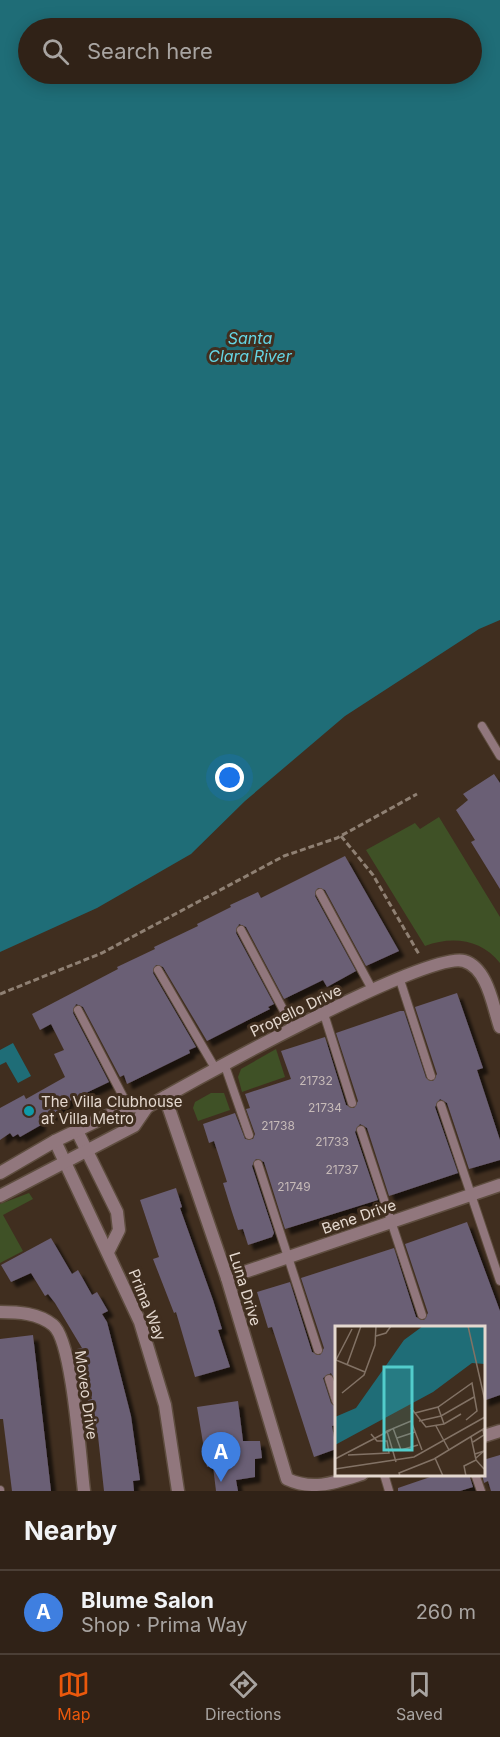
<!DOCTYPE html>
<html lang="en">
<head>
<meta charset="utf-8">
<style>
  body { margin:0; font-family:Inter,sans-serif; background:#382a20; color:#f1f3f6 }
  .you { position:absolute; left:230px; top:778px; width:21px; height:21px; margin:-15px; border:4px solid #fff; border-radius:50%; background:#1a73e8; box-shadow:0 0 0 9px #1a73e833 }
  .badge { display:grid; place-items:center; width:39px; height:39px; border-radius:50%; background:#ea580c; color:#fff; font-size:20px; font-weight:700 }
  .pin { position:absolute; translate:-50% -50px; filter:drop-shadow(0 2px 3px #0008) }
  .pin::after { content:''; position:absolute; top:32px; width:21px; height:18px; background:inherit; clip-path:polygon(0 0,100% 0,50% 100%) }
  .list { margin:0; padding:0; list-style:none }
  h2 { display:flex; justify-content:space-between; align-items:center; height:78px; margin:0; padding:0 24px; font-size:26px }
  h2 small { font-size:20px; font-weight:400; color:#a8a4a1 }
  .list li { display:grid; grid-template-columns:39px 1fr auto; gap:18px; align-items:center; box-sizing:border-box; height:84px; padding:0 24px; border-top:2px solid #4b3f36 }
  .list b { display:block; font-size:22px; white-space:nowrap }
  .list p { margin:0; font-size:20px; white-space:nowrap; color:#a8a4a1 }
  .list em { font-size:20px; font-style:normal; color:#a8a4a1 }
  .icon { flex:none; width:33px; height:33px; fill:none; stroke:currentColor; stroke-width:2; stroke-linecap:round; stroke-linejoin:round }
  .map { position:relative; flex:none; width:500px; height:1491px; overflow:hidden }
  .search { position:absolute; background:#302217; box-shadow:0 3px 15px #0003; left:18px; right:18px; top:18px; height:66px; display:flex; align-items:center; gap:15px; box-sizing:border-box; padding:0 21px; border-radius:33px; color:#a8a4a1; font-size:22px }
  .sheet { height:162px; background:#302217 }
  nav { display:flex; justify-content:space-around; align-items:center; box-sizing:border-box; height:84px; border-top:2px solid #4b3f36; background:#302217; font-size:16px; color:#a8a4a1 }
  nav a { display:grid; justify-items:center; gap:3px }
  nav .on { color:#ea580c }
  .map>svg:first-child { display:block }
</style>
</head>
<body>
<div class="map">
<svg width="500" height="1491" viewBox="0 0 500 1491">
  <defs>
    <filter id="shadow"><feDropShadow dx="5.5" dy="5.5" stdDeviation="1.5" flood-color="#0009"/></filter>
  </defs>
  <rect width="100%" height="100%" fill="#402e1f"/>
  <g fill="#3f5126">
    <path d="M439,817l61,100v46c-19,-24 -48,-27 -75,-17l-59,-96 49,-27 5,6z"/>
    <path d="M276,1049l9,28 -43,15 -4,-15 3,-8z"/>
    <path d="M211,1093h13l6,17 -32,11 -5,-13 2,-6z"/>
    <path d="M29,1193l4,6 -30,16 20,36 -23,12v-59z"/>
  </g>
  <g fill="#1f6d77" fill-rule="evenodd">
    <path d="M0,0h500v620l-21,9 -134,87 -100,85 -54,53 -94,54 -97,44zM28,28h444v46h-444z"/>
    <path d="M13,1043l18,33 -13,7 -12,-21 -6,3v-15z"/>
  </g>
  <g fill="#6b5f74" filter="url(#shadow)">
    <path d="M494,774l6,9v106l-29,-47 4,-2 -19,-30 12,-10 -5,-6z"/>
    <path d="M345,856l54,95 -33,15 -41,-76 -7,-2 -3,8 41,75 -29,16 -4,-7 -39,19 -38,-72 -7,-3 -3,9 38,71 -6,3 2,2 -63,32 -44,-74 -7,-2 -3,8 43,74 -7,3 1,3 -63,31 -3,-9 -4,2 -37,-70 -7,-3 -3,9 36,69 -44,21 2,3 -28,15 2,4 -21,12 -2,-3 -5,3 -3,-4 -10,7v-32l24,-13 2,4 39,-22 -11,-23 10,-4 -13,-26 -11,6 -8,-16 86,-45 -1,-2 38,-18 -1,-2 44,-21 -1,-2 34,-17 -1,-2 28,-13 3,6z"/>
    <path d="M457,993l26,75 -6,2 23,70v20l-31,9 -22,-66 -7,-4 -5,8 23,66 -69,23 -22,-68 -7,-4 -5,8 23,68 -93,29 -21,-67 -8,-3 -4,7 22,67 -2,4 -24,8 -5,-16 -5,1 -6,-18 -9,-29 4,-1 -13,-41 -5,2 -6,-19 32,-11 10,26h8l2,-5 -9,-25 4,-1 -5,-14 46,-15 -10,-28 44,-14 21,68 8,3 4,-7 -22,-68 64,-22h4l22,67 7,3 4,-7 -22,-67z"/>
    <path d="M176,1188l6,19 -2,1 33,92 9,29 -4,1 12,37 -35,10 -19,-65 -2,1 -21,-54 6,-2 -19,-57z"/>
    <path d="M467,1222l33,89v84l-17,6v-73h-147v55l-5,-10 -8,5 8,25 5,4v18l-4,1 4,23 -22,8 -42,-130 -4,1 -11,-36 33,-10 22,70 8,3 4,-7 -23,-70 93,-30 22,69 8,3 4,-7 -23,-69z"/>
    <path d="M51,1238l21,36 6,-4 14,25 5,-3 11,19 -6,3 5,8 24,94 9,64 -7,1 1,10h-30l-6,-55 -10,-36 4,-1 -15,-50 5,-1 -27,-45 -7,-9 -3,2 -14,-23 -20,9 -10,-17z"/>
    <path d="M33,1335l18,156h-39l-9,-72h-3v-80z"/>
    <path d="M238,1401l5,40h17l2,17 -7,1v18l-19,3 2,11h-22l-3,-25 -6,1 -10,-60z"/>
    <path d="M500,1455v36h-9l-3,-10 -4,2 -2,-9 1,-14z"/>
    <path d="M439,1474h30l4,13 -13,4h-62v-3z"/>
  </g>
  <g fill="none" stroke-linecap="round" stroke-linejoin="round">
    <g stroke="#5e4d3f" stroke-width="10">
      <g id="service">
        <path d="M482,726l18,30"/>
        <path d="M320,893l53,98"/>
        <path d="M241,930l52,98"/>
        <path d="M158,970l57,98"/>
        <path d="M400,980l31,96"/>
        <path d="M78,1010l50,96"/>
        <path d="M324,1014l28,89"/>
        <path d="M224,1063l25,72"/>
        <path d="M441,1105l59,176"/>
        <path d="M361,1130l61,185"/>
        <path d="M258,1164l60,186"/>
        <path d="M329,1379l7,22"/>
        <path d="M384,1474l5,17"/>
        <path d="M475,1474l6,17"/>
        <path d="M0,1490v1"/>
      </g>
    </g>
    <g stroke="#5e4d3f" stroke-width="15">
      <g id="minor">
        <path d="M165,1097l62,181 60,201c26,12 47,4 75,-5"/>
        <path d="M147,1107c44,-25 281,-157 317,-146 24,7 29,46 36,66"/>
        <path d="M77,1131l40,81 2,18 -11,22"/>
        <path d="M55,1141l85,181 25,83 13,86"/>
        <path d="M0,1173l55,-32 73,-35 19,1 -13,19 -134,70"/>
        <path d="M227,1278l273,-93"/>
        <path d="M0,1312c18,0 38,1 53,13 20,16 27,135 31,166"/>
        <path d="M484,1436l16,-5"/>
      </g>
    </g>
    <g stroke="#8f8073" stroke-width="3" stroke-dasharray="6 3" stroke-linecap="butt">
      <path d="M341,836l32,39 47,81"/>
      <path d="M0,994l102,-41 182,-97 53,-18 80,-44"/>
    </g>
    <use href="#service" stroke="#91777d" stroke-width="8"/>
    <use href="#minor" stroke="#91777d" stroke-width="12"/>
  </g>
  <circle fill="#0f9aa8" stroke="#402e1f" stroke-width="2" cx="29" cy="1111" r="6"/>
  <g text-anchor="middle" stroke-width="6" stroke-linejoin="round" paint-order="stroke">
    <g font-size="12" fill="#c6bab8">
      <text x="316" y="1085">21732</text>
      <text x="325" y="1112">21734</text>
      <text x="278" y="1130">21738</text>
      <text x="332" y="1146">21733</text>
      <text x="342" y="1174">21737</text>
      <text x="294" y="1191">21749</text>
    </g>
    <g font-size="15" fill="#e4d8cf" stroke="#402e1f">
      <text transform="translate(296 1011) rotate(-26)" y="5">Propello Drive</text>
      <text transform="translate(359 1217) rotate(-19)" y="5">Bene Drive</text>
      <text transform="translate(245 1289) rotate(73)" y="5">Luna Drive</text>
      <text transform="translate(147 1305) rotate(68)" y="5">Prima Way</text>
      <text transform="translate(86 1395) rotate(82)" y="5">Moveo Drive</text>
    </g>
    <g font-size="15" fill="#e4d8cf" stroke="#402e1f" text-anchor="start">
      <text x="41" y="1107">The Villa Clubhouse<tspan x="41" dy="17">at Villa Metro</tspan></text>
    </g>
    <g font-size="16" font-style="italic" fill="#65d5e4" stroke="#402e1f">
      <text x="250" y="344">Santa<tspan x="250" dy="18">Clara River</tspan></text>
    </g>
  </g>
  <g transform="translate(335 1326)">
    <rect width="150" height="150" fill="#402e1f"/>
    <path d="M150,0v38l-13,-1 -39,29 -98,53v-28l21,-9 48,-68 19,-14z" fill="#1f6d77"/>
    <path fill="none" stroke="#827265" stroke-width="1.5" d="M133,0l17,75M41,10l10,-3 5,-7M1,34l16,-31M1,34l29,12M12,39l14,-39M7,67l22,-18 11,-30 1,-19M103,81l6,17M76,82l15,19 18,-3 17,-10M80,87l23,-6 34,-24 5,28 -11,9M84,95l22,-5 33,-19M101,100l13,24M58,102l8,22 17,-5M57,103l19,-8 11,29M57,103l-3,2 -6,3 4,-3zM52,105l9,31M136,111l5,23 8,9M62,112l18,-6M138,116l11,-7 -1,-5M140,128l9,-3 -8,7M13,129l41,-2 -2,-12h-10l-6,-7M100,132l8,18M0,133l48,-25M0,143l79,-12 71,-40M65,150l-1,-3 35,-14 51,-31M131,150l-2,-10 12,-6"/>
    <path fill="#52cdcc" fill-opacity="0.15" stroke="#52cdcc" stroke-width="3" d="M49,41h28v83h-28z"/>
    <rect width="150" height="150" fill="none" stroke="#e4d8cf" stroke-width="3"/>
  </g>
</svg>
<div class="you"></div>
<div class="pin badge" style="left:221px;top:1482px;background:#3f7fe0">A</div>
<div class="search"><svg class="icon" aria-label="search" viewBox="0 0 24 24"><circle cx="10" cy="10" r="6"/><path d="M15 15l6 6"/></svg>Search here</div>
</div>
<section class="sheet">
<h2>Nearby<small></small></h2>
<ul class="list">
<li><span class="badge" style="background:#3f7fe0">A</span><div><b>Blume Salon</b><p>Shop · Prima Way</p></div><em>260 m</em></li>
</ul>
</section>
<nav>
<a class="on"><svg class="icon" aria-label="map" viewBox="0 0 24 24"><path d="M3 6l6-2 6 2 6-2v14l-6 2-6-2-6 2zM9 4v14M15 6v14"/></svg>Map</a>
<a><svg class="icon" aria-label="directions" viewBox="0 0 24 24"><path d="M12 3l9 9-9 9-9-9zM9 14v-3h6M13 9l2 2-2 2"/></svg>Directions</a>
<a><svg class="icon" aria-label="saved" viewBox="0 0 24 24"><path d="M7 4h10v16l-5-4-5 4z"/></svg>Saved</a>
</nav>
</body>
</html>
